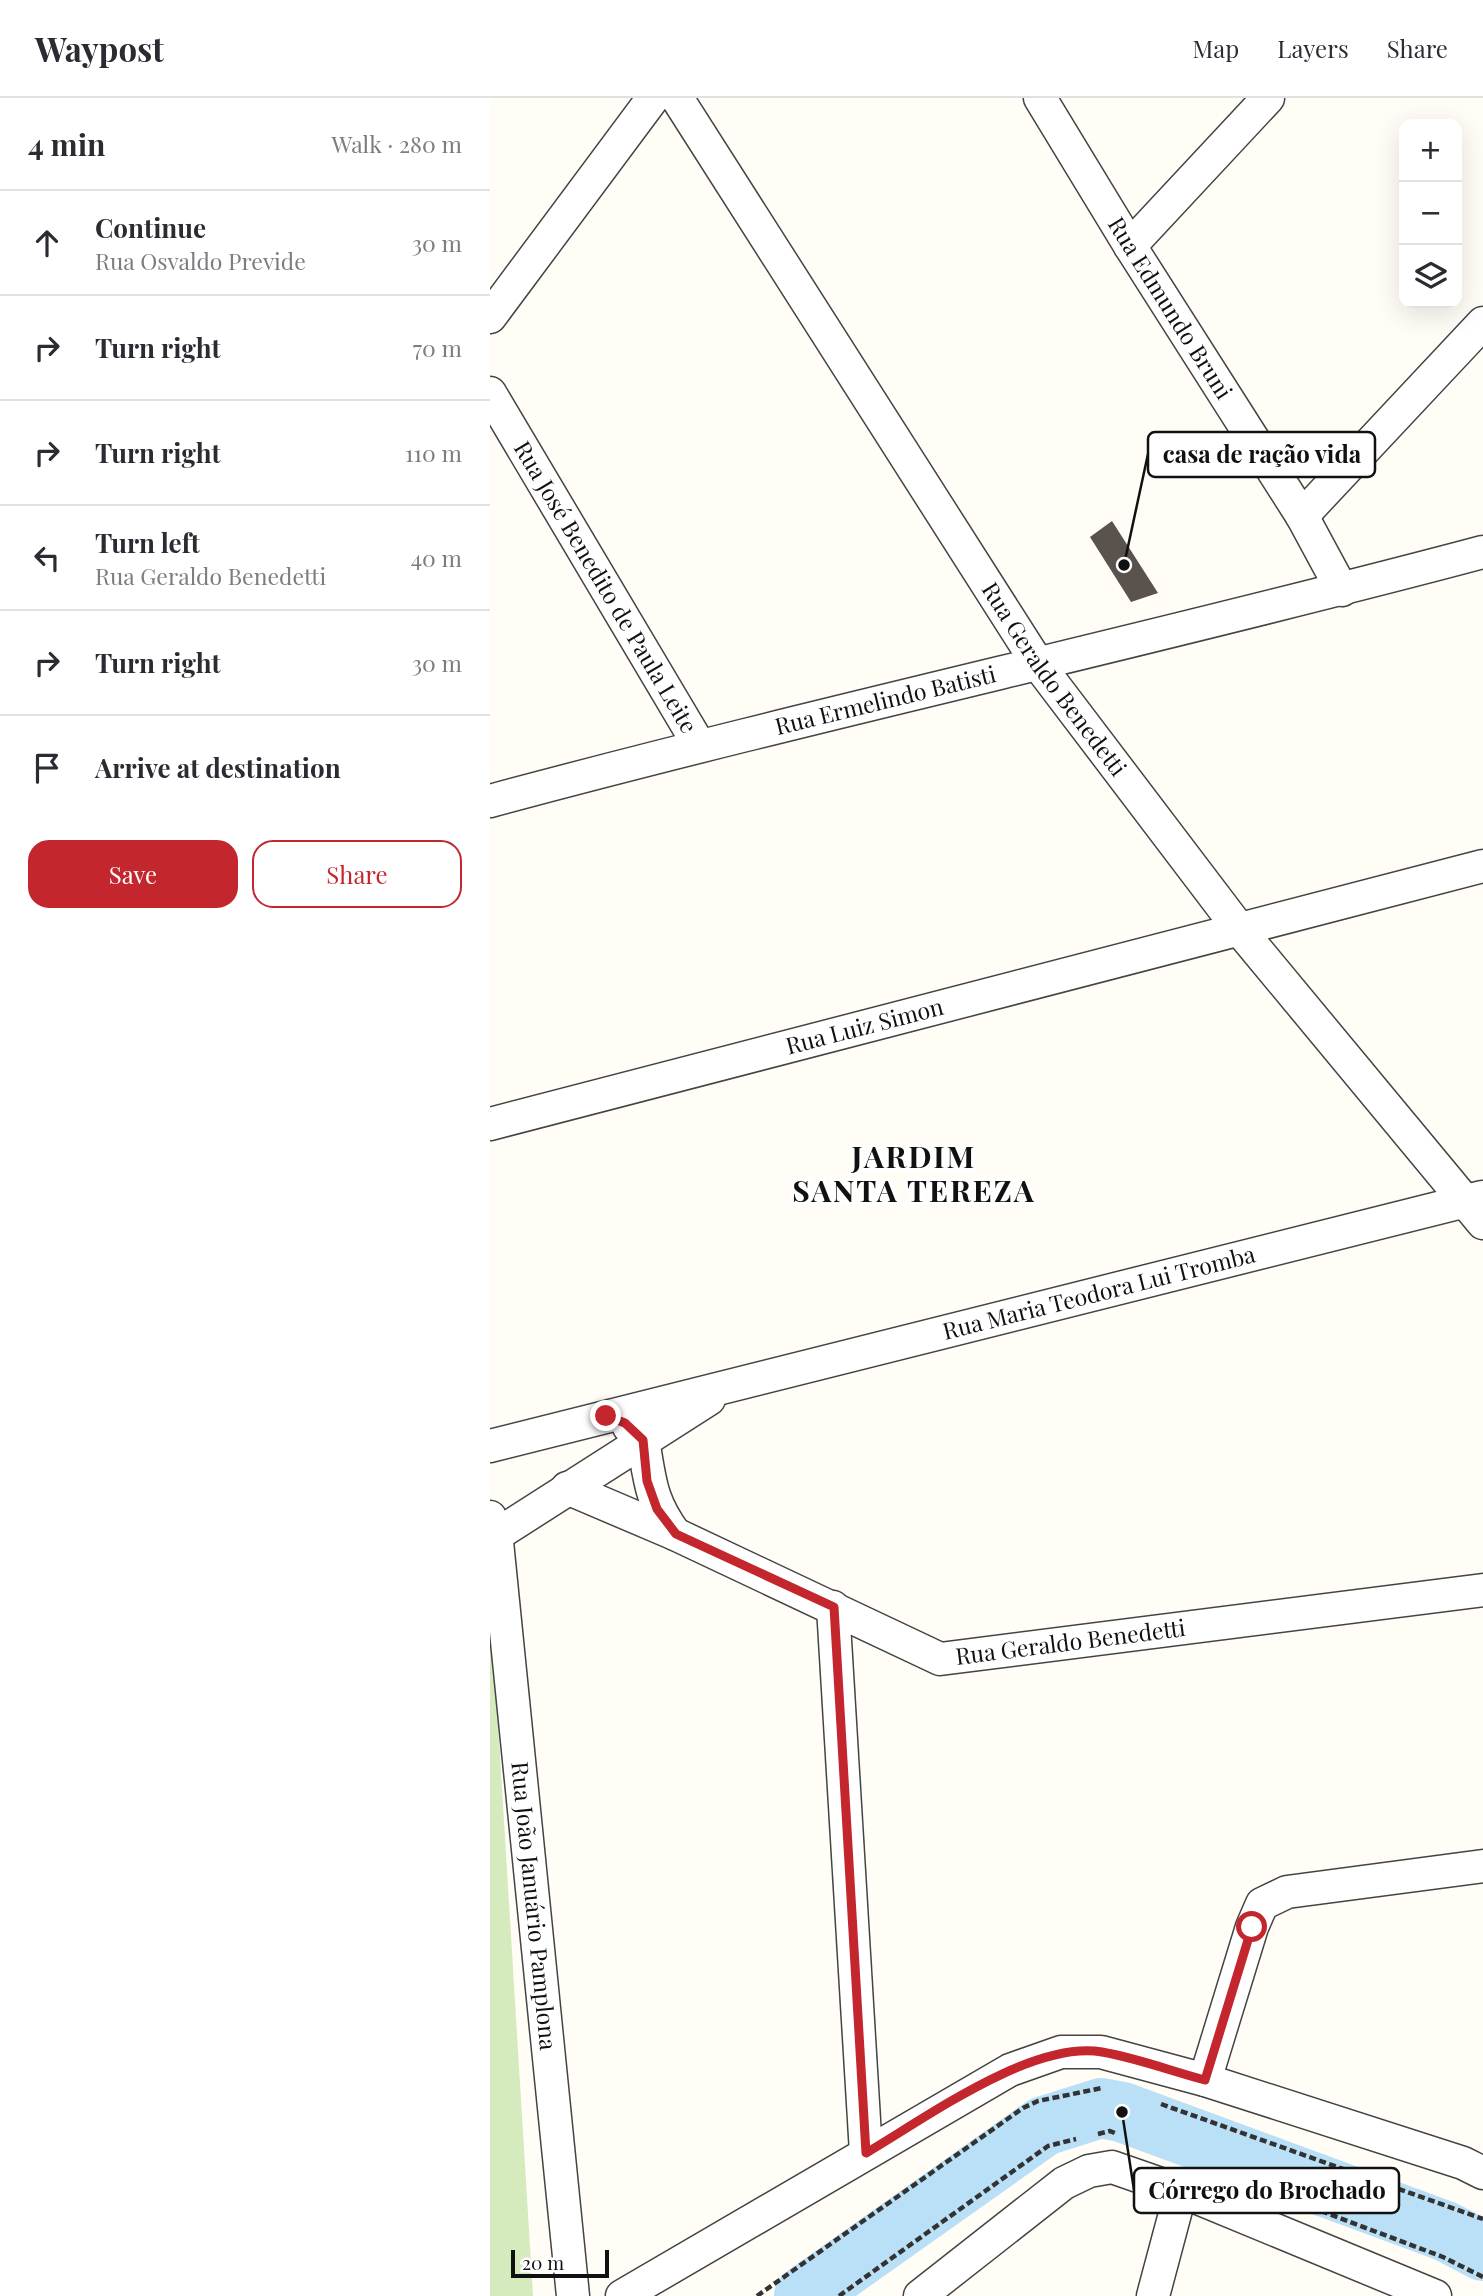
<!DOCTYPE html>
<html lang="en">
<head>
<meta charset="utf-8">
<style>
  body { margin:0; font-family:"Playfair Display",serif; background:#f7f7f7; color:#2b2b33 }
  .controls { position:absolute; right:21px; top:21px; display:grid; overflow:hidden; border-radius:14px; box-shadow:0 7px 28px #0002 }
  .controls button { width:63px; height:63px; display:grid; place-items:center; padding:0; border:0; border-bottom:2px solid #e1e1e2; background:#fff; color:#2b2b33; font:35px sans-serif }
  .scale { position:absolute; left:21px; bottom:18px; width:98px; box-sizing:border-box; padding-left:7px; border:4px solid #111; border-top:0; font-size:19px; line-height:24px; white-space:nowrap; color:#111; -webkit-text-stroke:5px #fff; paint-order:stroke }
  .stop { position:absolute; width:21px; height:21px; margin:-16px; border:5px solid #c4262e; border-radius:50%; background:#fff }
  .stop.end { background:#c4262e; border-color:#fff; box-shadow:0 2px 7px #0008 }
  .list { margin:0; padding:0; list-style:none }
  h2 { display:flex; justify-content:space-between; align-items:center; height:91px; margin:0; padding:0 28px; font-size:30px }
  h2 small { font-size:23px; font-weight:400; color:#7c7c81 }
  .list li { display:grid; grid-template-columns:46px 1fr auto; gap:21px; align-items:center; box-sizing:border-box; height:105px; padding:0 28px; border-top:2px solid #e1e1e2 }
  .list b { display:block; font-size:26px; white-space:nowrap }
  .list p { margin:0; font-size:23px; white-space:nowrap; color:#7c7c81 }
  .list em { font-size:23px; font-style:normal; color:#7c7c81 }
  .actions { display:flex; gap:14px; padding:21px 28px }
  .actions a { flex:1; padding:16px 0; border:2px solid #c4262e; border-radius:21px; text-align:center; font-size:24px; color:#c4262e }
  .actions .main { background:#c4262e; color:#fff }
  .icon { flex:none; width:38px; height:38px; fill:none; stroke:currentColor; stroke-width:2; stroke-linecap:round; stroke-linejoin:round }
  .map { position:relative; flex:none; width:993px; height:2198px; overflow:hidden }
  header { display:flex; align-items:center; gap:42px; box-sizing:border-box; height:98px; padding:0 35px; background:#fff; border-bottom:2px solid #e1e1e2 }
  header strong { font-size:33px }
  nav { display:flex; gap:38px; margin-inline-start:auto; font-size:24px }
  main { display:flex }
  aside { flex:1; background:#fff }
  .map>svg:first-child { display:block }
</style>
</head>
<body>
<header>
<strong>Waypost</strong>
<nav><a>Map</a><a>Layers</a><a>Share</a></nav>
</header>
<main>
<aside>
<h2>4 min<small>Walk · 280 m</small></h2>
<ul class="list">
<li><svg class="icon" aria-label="ahead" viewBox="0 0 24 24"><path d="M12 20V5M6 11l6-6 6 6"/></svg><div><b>Continue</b><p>Rua Osvaldo Previde</p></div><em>30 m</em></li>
<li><svg class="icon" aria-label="right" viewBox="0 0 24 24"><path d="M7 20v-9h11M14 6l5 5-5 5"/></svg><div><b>Turn right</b></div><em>70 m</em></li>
<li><svg class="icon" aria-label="right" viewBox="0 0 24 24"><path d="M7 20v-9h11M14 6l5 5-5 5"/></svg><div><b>Turn right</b></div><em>110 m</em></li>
<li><svg class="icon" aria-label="left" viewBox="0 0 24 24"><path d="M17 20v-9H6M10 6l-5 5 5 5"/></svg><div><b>Turn left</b><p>Rua Geraldo Benedetti</p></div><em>40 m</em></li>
<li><svg class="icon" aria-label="right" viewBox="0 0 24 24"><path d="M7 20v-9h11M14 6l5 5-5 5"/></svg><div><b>Turn right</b></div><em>30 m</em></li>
<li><svg class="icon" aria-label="arrive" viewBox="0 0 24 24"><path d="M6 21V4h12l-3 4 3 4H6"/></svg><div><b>Arrive at destination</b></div></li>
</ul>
<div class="actions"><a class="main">Save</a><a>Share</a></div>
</aside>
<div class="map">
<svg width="993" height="2198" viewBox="0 0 993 2198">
  <rect width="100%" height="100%" fill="#fffdf5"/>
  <path fill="#d5ebbd" d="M0,1535l4,24 39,639h-43z"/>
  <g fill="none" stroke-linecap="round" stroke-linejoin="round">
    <path stroke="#b9e0f7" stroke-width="60" d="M314,2198l240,-170 57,-18 21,4 323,119 38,20"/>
  </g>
  <path fill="#5a524d" d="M622,423l46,72 -27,9 -41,-65z"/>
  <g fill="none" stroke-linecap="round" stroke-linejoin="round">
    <g stroke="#444" stroke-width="35">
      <g id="minor">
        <path id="s1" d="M187,0l361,566 202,266 243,293"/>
        <path id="s2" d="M550,0l90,148 172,270 40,74"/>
        <path d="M640,148l138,-148"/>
        <path d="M0,219l163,-219"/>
        <path id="s3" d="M0,295l209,352"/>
        <path d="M812,418l181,-193"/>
        <path id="s4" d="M0,703c330,-89 663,-161 993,-249"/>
        <path id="s5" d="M0,1026l993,-258"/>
        <path d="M139,1329l14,13c7,40 7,60 32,94"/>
        <path id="s6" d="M0,1348l992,-249"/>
        <path id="s7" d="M77,1390l108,46 265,125 543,-69"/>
        <path id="s8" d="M0,1419l6,15 77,764"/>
        <path d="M0,1441l219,-140"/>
        <path d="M343,1509l33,546"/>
        <path d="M715,1982l47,-153 10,-23 25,-12 196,-26"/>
        <path d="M132,2198l388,-226 51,-18h40l104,28 258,83 20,10"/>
        <path d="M430,2198l144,-113 25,-12 23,-4 69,24 254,105"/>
        <path d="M663,2198l28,-105"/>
      </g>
    </g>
    <g stroke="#333" stroke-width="4.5" stroke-dasharray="7 3.5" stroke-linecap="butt">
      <path d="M671,2006l322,115"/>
      <path d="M608,2036l12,-3 7,3"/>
      <path d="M831,2113l122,46 40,20"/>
      <path d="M267,2198l266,-188 15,-7 64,-13"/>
      <path d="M349,2198l209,-150 28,-7"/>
    </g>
    <use href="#minor" stroke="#fff" stroke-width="32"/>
  </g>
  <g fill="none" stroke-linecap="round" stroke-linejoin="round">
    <path stroke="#c4262e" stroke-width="9" d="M116,1318l19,7 18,17 4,41 10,28 19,25 158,73 32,546c60,-35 166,-113 236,-101 35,6 69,19 103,28l47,-153"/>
  </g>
  <g text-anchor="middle" stroke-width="7" stroke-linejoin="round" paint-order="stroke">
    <g font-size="23" fill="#111" stroke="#fff">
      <text dy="8" stroke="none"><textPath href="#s2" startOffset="247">Rua Edmundo Bruni</textPath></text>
      <text dy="8" stroke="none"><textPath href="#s3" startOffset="226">Rua José Benedito de Paula Leite</textPath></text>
      <text dy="8" stroke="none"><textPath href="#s1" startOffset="693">Rua Geraldo Benedetti</textPath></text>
      <text dy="8" stroke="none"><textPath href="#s4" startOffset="408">Rua Ermelindo Batisti</textPath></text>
      <text dy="8" stroke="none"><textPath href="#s5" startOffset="387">Rua Luiz Simon</textPath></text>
      <text dy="8" stroke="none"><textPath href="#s6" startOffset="628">Rua Maria Teodora Lui Tromba</textPath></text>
      <text dy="8" stroke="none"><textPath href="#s7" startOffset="542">Rua Geraldo Benedetti</textPath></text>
      <text dy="8" stroke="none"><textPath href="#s8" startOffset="392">Rua João Januário Pamplona</textPath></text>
    </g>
    <g font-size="30" font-weight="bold" letter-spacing="2" fill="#111" stroke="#fff">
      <text x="424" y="1070">JARDIM<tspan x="424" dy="34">SANTA TEREZA</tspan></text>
    </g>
  </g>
  <path fill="none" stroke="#111" stroke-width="2.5" d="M634 467L658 356M632 2014L644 2092"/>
  <g fill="#111" stroke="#fff" stroke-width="2.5">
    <circle cx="634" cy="467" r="7"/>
    <circle cx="632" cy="2014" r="7"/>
  </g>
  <g fill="#fff" stroke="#111" stroke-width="2.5">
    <rect x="658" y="334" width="227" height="45" rx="7"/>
    <rect x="644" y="2070" width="265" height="45" rx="7"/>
  </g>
  <g font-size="24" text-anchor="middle" font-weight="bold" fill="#111">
    <text x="772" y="365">casa de ração vida</text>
    <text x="777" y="2101">Córrego do Brochado</text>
  </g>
</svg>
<div class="controls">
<button>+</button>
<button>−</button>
<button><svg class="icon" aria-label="layers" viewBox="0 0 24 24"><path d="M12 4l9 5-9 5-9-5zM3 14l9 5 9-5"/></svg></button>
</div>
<div class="scale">20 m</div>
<div class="stop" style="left:762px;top:1829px"></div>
<div class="stop end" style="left:116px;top:1318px"></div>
</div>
</main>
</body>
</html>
